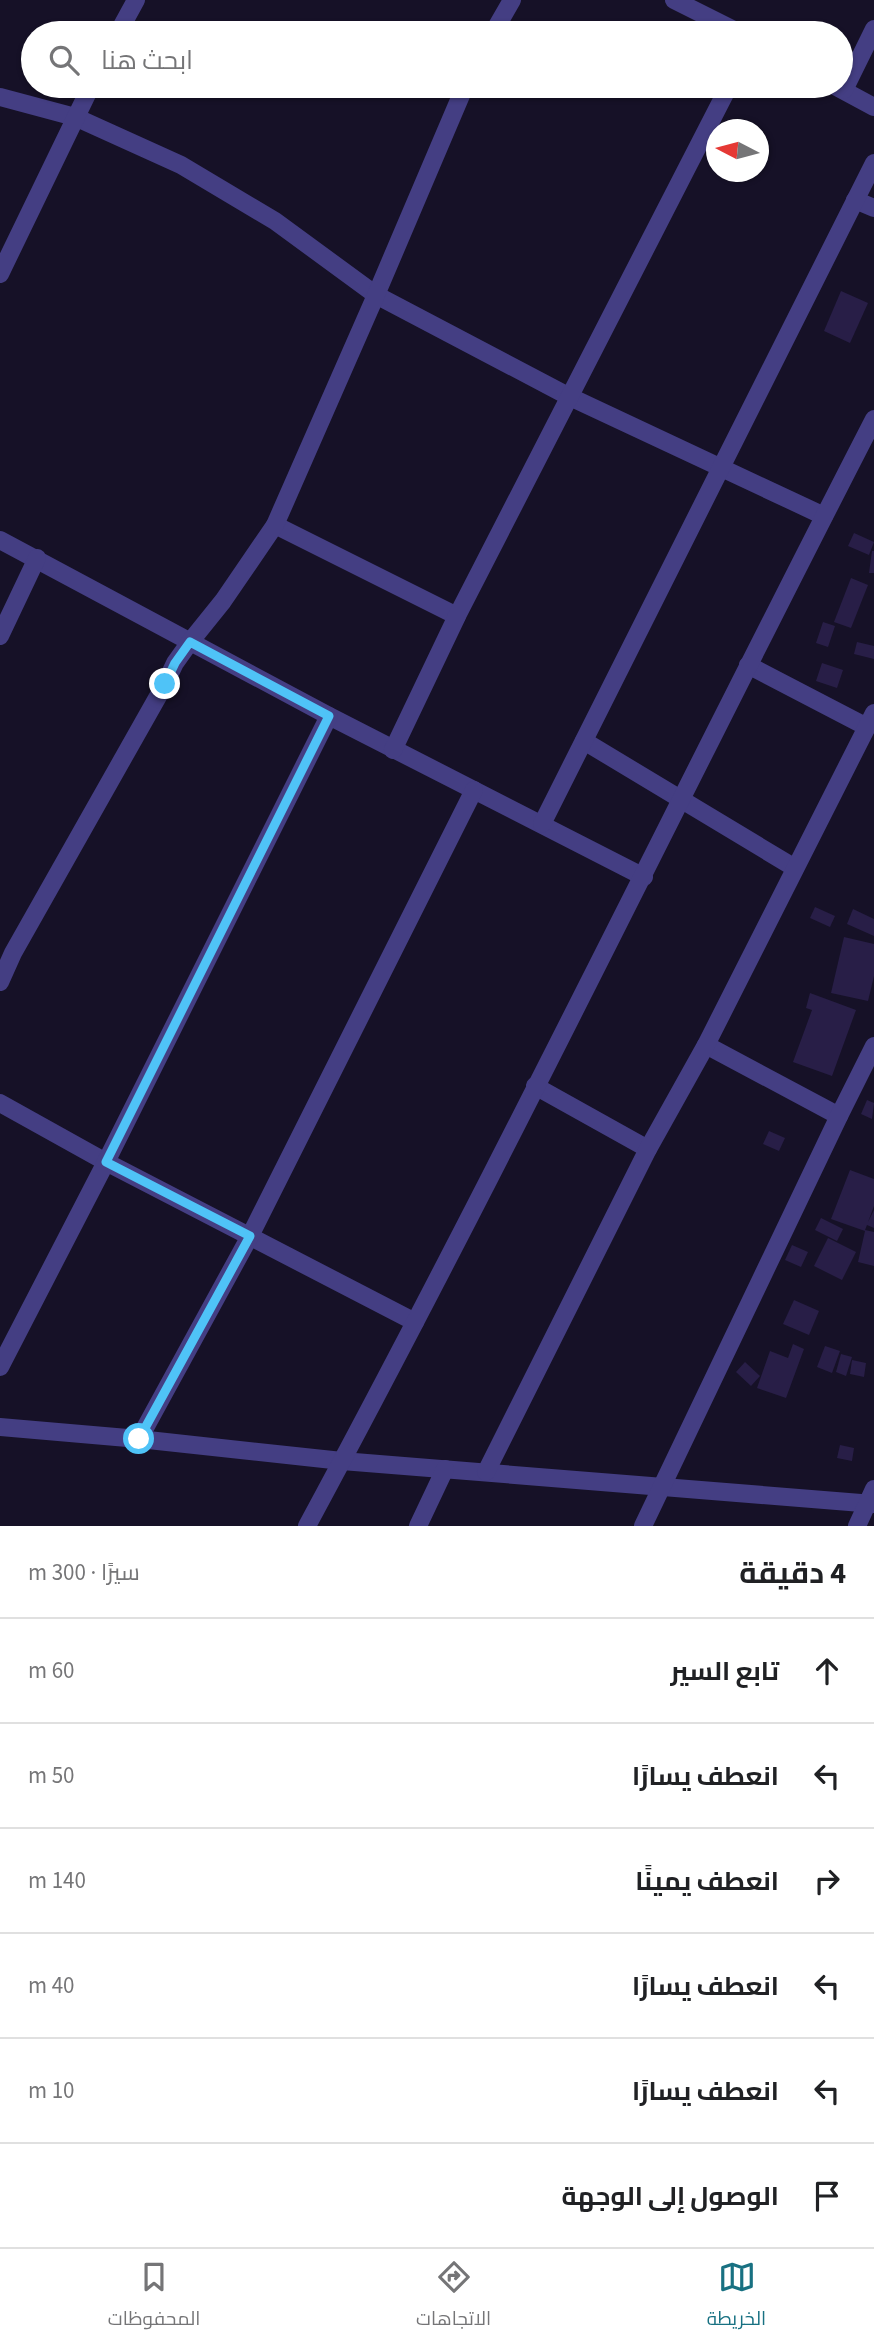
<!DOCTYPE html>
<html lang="ar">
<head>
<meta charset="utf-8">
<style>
  body { margin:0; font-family:"Source Sans 3",Cairo,sans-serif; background:#f2f2f2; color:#202124; direction:rtl }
  .compass { position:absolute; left:706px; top:119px; width:63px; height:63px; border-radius:50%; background:#fff; box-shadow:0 2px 5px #0004; rotate:276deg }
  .stop { position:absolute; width:21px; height:21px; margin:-16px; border:5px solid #4fc3f7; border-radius:50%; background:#fff }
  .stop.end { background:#4fc3f7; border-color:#fff; box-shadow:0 2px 7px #0008 }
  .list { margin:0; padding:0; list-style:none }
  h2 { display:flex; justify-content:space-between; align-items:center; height:91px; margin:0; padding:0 28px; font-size:30px }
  h2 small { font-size:23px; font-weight:400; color:#757577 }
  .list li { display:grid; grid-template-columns:46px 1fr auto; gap:21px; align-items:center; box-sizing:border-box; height:105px; padding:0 28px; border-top:2px solid #e0e0e0 }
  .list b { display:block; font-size:26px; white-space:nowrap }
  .list em { font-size:23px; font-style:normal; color:#757577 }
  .icon { flex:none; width:38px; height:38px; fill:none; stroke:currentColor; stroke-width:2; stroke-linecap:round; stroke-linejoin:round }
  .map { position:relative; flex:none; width:874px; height:1526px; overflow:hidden; direction:ltr }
  .search { position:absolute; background:#fff; box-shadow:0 2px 5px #0004; left:21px; right:21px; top:21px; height:77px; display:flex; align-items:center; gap:18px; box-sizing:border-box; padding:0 24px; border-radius:38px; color:#757577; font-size:26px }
  .sheet { height:721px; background:#fff }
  nav { display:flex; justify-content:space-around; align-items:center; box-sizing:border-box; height:98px; border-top:2px solid #e0e0e0; background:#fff; font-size:19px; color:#757577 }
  nav a { display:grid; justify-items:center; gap:4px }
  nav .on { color:#187182 }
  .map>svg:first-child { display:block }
</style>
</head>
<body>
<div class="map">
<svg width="874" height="1526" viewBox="0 0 874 1526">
  <rect width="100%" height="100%" fill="#161127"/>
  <g fill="#281e47">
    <path d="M841,291l27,12 -18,40 -26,-12z"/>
    <path d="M854,533l20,9 -5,13 -21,-9z"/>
    <path d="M872,551h2v22h-5z"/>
    <path d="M851,578l17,7 -17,43 -17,-6z"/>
    <path d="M823,622l12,4 -7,21 -12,-4z"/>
    <path d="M857,642l17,4v13l-20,-5z"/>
    <path d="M822,663l21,7 -6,18 -21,-7z"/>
    <path d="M815,907l20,9 -5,11 -20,-9z"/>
    <path d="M853,909l21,10v17l-27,-12z"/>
    <path d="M844,937l30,7v32l-6,25 -37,-8z"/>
    <path d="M810,993l46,17 -24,66 -39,-14 19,-52 -6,-2z"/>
    <path d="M867,1100l7,3 -2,16 -11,-5z"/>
    <path d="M769,1131l16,7 -6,13 -16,-7z"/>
    <path d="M850,1170l24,9v27l-6,16 6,-12v18l-7,-3 -2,5 9,2v34l-16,-4 7,-31 -34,-12z"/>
    <path d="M821,1218l22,11 -6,12 -22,-11z"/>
    <path d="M828,1238l28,14 -14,28 -28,-14z"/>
    <path d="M792,1245l16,7 -7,15 -16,-7z"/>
    <path d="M794,1300l25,11 -10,24 -26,-11z"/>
    <path d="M793,1344l11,5 -18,49 -29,-10 13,-37 18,7z"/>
    <path d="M825,1346l15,5 -8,22 -15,-6z"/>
    <path d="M841,1354l11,3 -6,19 -10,-4z"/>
    <path d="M852,1360l14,3 -2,14 -14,-3z"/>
    <path d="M745,1362l15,14 -9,10 -15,-14z"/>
    <path d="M840,1445l14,3 -2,13 -15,-3z"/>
  </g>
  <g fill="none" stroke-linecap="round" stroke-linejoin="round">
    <g stroke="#443e83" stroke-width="18">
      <path d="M674,0l66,33"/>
      <path d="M118,33l18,-33"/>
      <path d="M493,33l19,-33"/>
      <path d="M835,86l39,21"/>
      <path d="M844,90l30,-61"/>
      <path d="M0,97l75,20 106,48 94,56 101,74 192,101 256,120"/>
      <path d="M855,200l19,8"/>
      <path d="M0,274l91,-188"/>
      <path d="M275,525l182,91"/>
      <path d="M0,540l329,176 315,161"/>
      <path d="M0,636l37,-78"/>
      <path d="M748,665l119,62"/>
      <path d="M584,741l211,127"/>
      <path d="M393,750l64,-134 272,-530"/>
      <path d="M542,824l332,-661"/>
      <path d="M0,982l13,-29 152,-269 10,-21 15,-21 33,-41 52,-76 101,-230 89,-209"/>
      <path d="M706,1045l133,71"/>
      <path d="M535,1086l113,63"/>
      <path d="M0,1103l106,59 309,160"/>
      <path d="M0,1367l106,-205 223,-446"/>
      <path d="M0,1427l139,12 203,22 532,43"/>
      <path d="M139,1439l111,-203 224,-446"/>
      <path d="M486,1472l162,-323 58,-104 168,-332"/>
      <path d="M307,1526c197,-365 377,-738 567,-1107"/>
      <path d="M418,1526l27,-57"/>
      <path d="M643,1526l196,-410 35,-70"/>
      <path d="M857,1526l17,-37"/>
    </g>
  </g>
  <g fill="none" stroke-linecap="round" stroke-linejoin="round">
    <path stroke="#4fc3f7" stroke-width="9" d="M139,1439l111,-203 -144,-74 223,-446 -139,-74 -15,21 -10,21"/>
  </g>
</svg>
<svg class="compass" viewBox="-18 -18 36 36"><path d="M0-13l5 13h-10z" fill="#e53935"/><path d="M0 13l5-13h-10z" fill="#757577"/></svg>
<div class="stop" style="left:139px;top:1439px"></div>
<div class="stop end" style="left:165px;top:684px"></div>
<div class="search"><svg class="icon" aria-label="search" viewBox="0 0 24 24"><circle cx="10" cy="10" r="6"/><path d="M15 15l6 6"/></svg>ابحث هنا</div>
</div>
<section class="sheet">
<h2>4 دقيقة<small>سيرًا · 300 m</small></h2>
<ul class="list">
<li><svg class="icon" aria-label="ahead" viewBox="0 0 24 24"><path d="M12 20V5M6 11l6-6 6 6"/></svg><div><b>تابع السير</b></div><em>60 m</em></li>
<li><svg class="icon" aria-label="left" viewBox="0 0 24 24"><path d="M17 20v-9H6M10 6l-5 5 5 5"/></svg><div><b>انعطف يسارًا</b></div><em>50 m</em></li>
<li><svg class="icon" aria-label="right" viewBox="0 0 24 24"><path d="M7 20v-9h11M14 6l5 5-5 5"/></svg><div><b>انعطف يمينًا</b></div><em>140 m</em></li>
<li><svg class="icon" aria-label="left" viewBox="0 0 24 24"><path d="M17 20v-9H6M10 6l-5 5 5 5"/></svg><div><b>انعطف يسارًا</b></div><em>40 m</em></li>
<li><svg class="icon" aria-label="left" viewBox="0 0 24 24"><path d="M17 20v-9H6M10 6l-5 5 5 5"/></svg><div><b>انعطف يسارًا</b></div><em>10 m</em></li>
<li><svg class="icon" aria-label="arrive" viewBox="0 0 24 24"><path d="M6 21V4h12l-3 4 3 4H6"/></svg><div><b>الوصول إلى الوجهة</b></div></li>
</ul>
</section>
<nav>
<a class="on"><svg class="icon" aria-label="map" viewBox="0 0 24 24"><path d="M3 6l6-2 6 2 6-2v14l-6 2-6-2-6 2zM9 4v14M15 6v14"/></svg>الخريطة</a>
<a><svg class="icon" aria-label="directions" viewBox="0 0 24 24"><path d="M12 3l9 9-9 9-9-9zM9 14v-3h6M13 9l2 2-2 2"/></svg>الاتجاهات</a>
<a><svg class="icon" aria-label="saved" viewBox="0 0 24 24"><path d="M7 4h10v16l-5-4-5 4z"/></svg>المحفوظات</a>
</nav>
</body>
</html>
